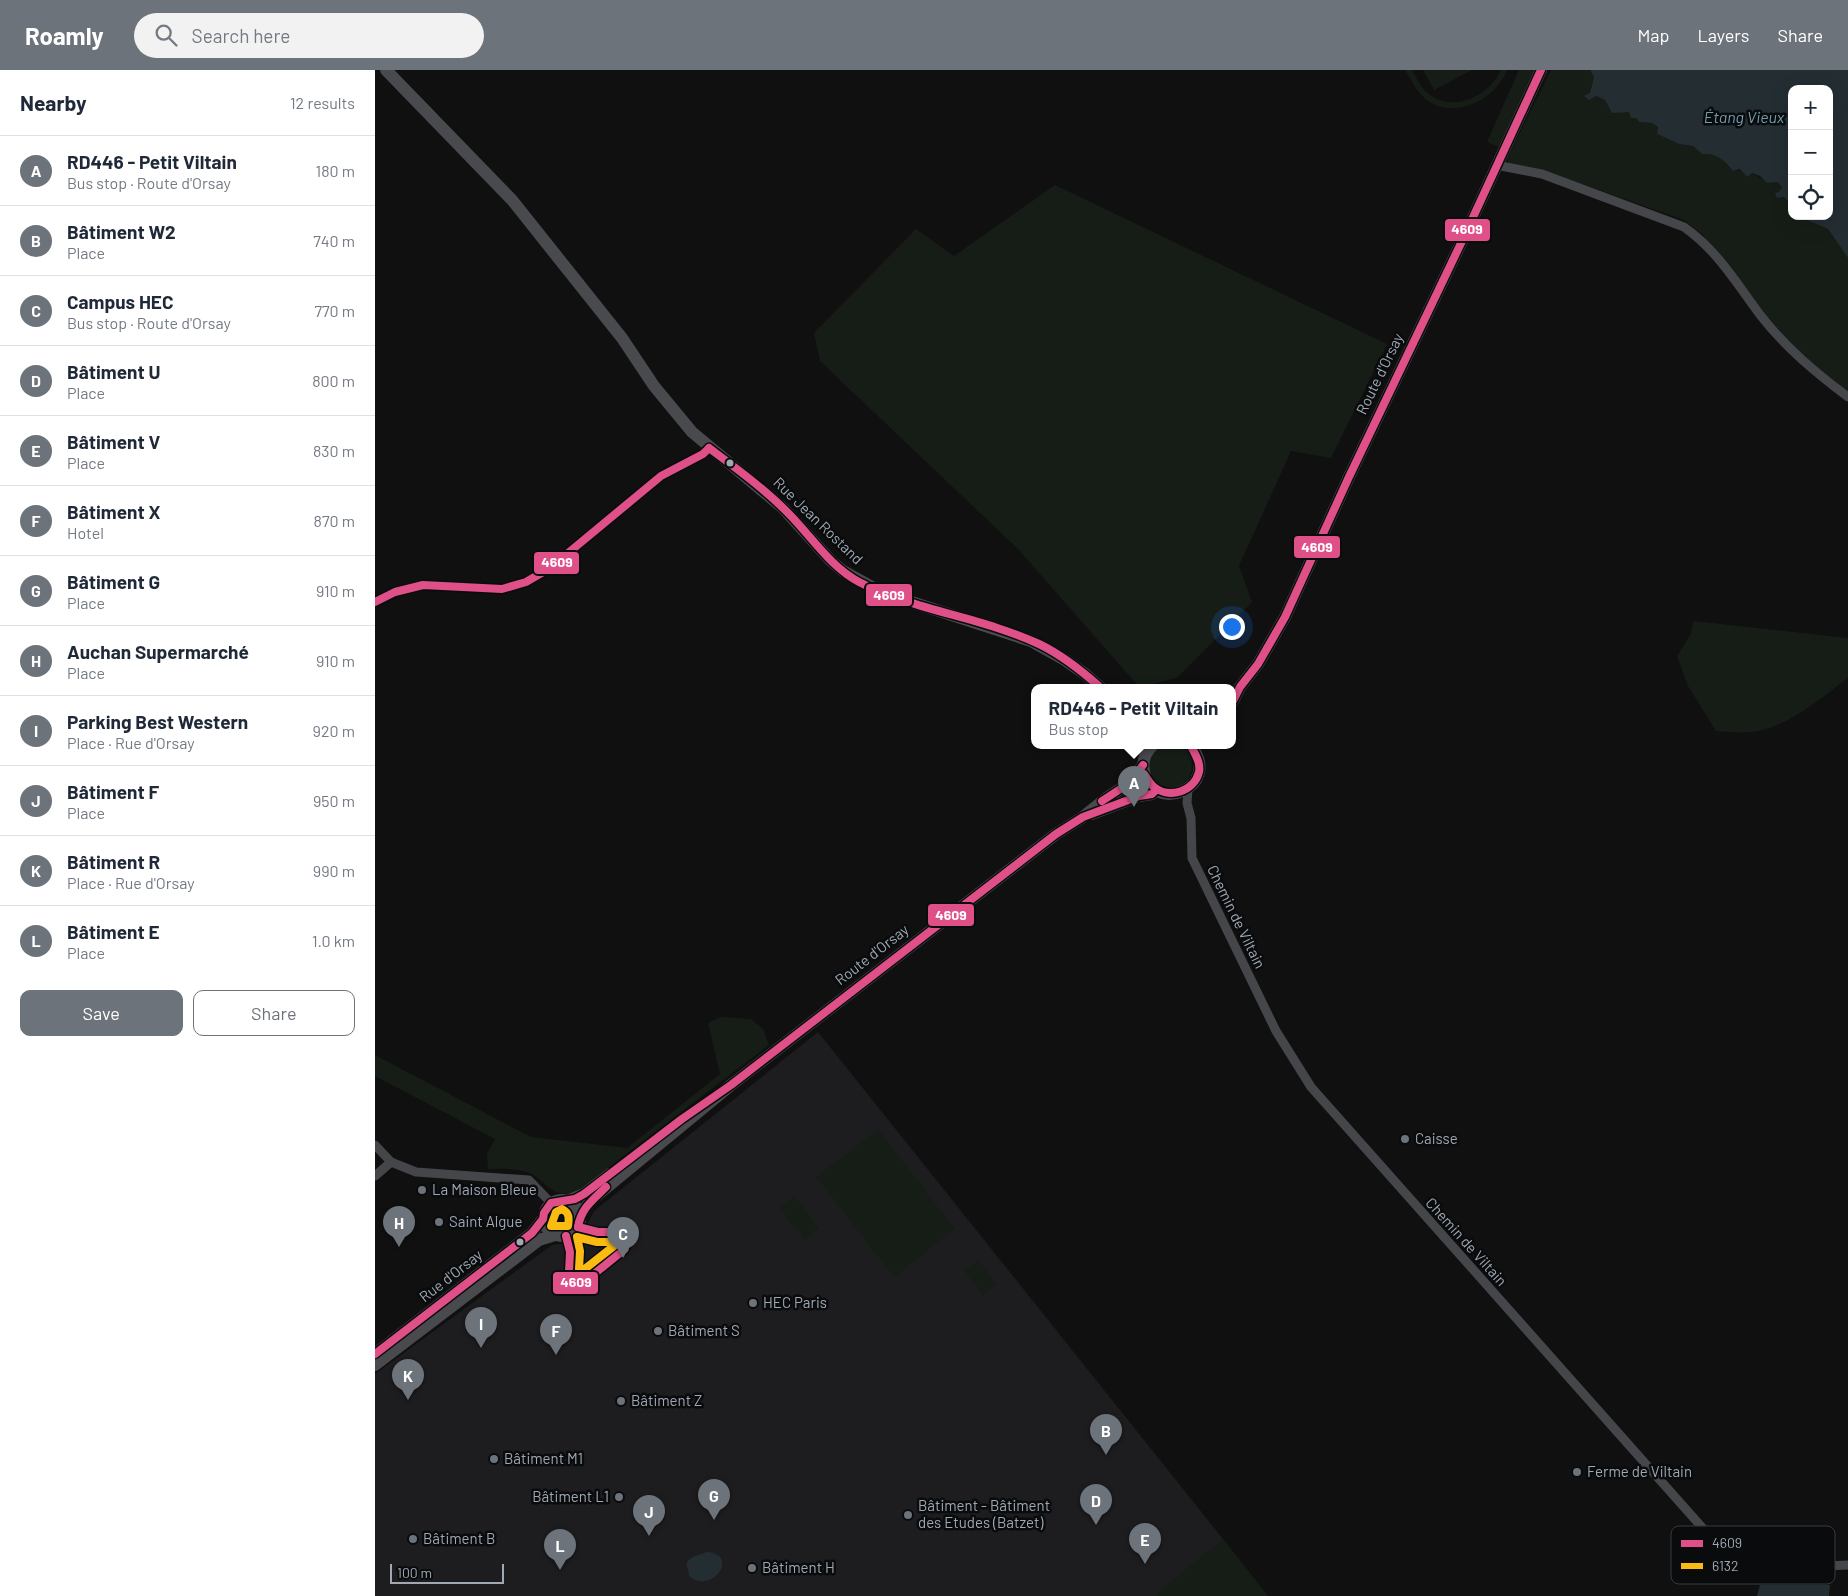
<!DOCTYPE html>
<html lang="en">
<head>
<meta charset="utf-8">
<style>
  body { margin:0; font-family:Barlow,sans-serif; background:#f2f2f3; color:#1f2937 }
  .controls { position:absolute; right:15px; top:15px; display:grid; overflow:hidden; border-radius:10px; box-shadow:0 5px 20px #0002 }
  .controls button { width:45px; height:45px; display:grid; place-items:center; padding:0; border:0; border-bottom:1px solid #e0e1e3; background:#fff; color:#1f2937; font:25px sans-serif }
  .scale { position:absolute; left:15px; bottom:12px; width:114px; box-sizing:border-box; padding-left:5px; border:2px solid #9fa8b3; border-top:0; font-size:14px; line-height:18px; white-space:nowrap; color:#9fa8b3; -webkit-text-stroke:4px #0a0b0c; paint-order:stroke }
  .you { position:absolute; left:856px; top:556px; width:18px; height:18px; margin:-12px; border:4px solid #fff; border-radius:50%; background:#1a73e8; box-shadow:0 0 0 8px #1a73e833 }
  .badge { display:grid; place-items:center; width:32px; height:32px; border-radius:50%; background:#6d737a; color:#fff; font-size:16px; font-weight:700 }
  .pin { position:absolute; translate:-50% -41px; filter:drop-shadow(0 1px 2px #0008) }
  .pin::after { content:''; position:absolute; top:26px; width:18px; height:15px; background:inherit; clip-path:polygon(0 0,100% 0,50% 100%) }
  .popup { position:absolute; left:656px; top:614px; width:205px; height:65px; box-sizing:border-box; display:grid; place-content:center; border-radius:10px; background:#fff; filter:drop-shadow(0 1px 4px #0005); font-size:16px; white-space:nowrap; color:#747a83 }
  .popup b { font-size:19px; color:#1f2937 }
  .popup::after { content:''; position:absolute; left:50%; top:100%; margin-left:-10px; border:10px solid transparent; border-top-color:#fff }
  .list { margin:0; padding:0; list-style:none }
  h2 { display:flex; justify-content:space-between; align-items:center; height:65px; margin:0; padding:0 20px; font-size:21px }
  h2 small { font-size:16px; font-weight:400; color:#747a83 }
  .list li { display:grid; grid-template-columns:32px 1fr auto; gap:15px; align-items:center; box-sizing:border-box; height:70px; padding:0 20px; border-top:1px solid #e0e1e3 }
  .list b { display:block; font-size:19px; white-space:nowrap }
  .list p { margin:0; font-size:16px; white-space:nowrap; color:#747a83 }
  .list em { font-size:16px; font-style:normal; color:#747a83 }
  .actions { display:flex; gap:10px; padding:15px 20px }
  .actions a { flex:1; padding:11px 0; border:1px solid #6d737a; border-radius:10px; text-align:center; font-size:18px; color:#6d737a }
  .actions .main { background:#6d737a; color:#fff }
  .icon { flex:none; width:28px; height:28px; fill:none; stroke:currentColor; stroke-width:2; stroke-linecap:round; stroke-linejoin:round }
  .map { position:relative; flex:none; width:1473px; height:1526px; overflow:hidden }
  header { display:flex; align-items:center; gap:30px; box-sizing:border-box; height:70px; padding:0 25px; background:#6d737a; color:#fff }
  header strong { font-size:24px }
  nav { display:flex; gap:28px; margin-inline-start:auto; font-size:18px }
  .search { width:350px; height:45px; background:#f2f2f3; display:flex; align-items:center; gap:12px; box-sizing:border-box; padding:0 18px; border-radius:28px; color:#747a83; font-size:19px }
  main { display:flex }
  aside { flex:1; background:#fff }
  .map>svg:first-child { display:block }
</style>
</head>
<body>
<header>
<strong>Roamly</strong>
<div class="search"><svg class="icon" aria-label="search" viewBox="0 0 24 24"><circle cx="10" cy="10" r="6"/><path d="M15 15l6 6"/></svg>Search here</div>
<nav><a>Map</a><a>Layers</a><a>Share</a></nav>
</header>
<main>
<aside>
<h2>Nearby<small>12 results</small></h2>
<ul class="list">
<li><span class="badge">A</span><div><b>RD446 - Petit Viltain</b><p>Bus stop · Route d'Orsay</p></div><em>180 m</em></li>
<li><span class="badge">B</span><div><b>Bâtiment W2</b><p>Place</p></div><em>740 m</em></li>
<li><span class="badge">C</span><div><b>Campus HEC</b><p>Bus stop · Route d'Orsay</p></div><em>770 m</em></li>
<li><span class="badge">D</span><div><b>Bâtiment U</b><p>Place</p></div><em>800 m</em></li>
<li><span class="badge">E</span><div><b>Bâtiment V</b><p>Place</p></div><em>830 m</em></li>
<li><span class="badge">F</span><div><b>Bâtiment X</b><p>Hotel</p></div><em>870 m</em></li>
<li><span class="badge">G</span><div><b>Bâtiment G</b><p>Place</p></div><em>910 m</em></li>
<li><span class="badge">H</span><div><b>Auchan Supermarché</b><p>Place</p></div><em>910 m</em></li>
<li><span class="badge">I</span><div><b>Parking Best Western</b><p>Place · Rue d'Orsay</p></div><em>920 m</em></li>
<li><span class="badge">J</span><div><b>Bâtiment F</b><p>Place</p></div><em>950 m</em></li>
<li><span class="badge">K</span><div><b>Bâtiment R</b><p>Place · Rue d'Orsay</p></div><em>990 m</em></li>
<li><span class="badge">L</span><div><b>Bâtiment E</b><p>Place</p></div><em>1.0 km</em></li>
</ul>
<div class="actions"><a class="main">Save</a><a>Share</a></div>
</aside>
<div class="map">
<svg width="1473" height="1526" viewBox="0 0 1473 1526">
  <rect width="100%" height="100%" fill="#101010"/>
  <path fill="#1d1d1f" d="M443,962l405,507 45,57h-893v-222l177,-129 27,-4 15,-30z"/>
  <g fill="#161d16">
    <path d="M1030,0h7c5,9 9,19 18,25 25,18 60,0 71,-25h6c-11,29 -51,50 -79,31 -11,-8 -16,-20 -23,-31z"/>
    <path d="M1048,0h49l-38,20z"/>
    <path d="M1144,0h15l-35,77 -12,-5z"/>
    <path d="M1176,0h39l4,7 -5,22 7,-3 9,4 7,12h17l10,10 13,1 6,4 -1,7 22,10 14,2 9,8c14,-1 23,7 31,17 12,-3 25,4 34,12l10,-1 5,5 -5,11 7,-1 8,9v10h12l5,5 19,8 20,29v135l-64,-52 -82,-107 -18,-14 -139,-49 -37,-7 -1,-5z"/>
    <path d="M680,115l332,159 -56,114 -40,-7 -52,115 13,36 -74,75 -38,11 -122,-139 -198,-188 -6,-28 102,-104 38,27z"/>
    <path d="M1318,551l155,17v40c-27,20 -62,51 -97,54 -12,1 -24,0 -35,-1l-28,-45 -11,-30 14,-22z"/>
    <circle cx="795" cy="696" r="22"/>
    <path d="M346,947l30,2 12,10 6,16 -191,146c-29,11 -33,-16 -55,-20 -11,-3 -24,-2 -35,-2l-1,-15 8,-15 -120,-63v-21l156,82 96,11 93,-74 -12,-51z"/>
    <path d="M503,1059l77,100 -61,48 -78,-100z"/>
    <path d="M419,1126l25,32 -14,12 -26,-32z"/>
    <path d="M603,1190l19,24 -14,11 -19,-24z"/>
    <path d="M848,1469l45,57h-111v-3z"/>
  </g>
  <g fill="#232d32">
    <path d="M1215,0h258v188l-20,-29 -19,-8 -5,-5h25v-127h-37v117l-8,-9 -7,1 -2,-5 4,-1 3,-5 -5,-5 -10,1 -7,-7 -8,-3 -5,4 -7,-8 -7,2c-8,-10 -16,-18 -31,-17l-9,-8 -14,-2 -22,-10 1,-7 -6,-4 -13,-1 -3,-4h-5l-2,-6 -17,1 -7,-13 -9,-4 -7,4 -5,-4 6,-3 4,-16z"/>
    <path d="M331,1482c36,2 5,44 -17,24 0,-4 -3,-10 -2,-13 2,-7 14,-8 19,-11z"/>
    <path d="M1385,1515h70l-1,11h-72z"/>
  </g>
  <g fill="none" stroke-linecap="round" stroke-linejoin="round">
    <g stroke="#444649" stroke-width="9">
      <path d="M1121,95l46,9 142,53c33,23 53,57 77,89 25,32 55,57 87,81"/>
      <path d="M0,532l20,-10 28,-7 79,4 24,-7 24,-14 111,-92 42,-22 6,-6"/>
      <path d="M813,719l-1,14 4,15 1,40 84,173 35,56 420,473 8,5 14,4 95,-4"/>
      <path d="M0,1075l16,17 25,10 113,8 22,23"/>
      <path d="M0,1106l16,-14"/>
    </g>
    <g stroke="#484a4d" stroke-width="12">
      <path d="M11,0l126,130 110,138 32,48 38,46 91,76 48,53 12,10 38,21 150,49 34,19 20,14 16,14"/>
      <path d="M858,631l7,-14 18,-23 27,-47 63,-138 115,-240 78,-169"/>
      <path d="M777,676c-7,7 -10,15 -8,25 6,44 80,18 47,-25"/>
      <path d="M717,744l47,-18 13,-2 4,-4"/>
      <circle cx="187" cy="1148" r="18"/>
      <path d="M192,1131l17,-7 26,-20"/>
      <path d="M205,1146l10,-15 141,-116 325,-251 27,-17 25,-20 23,-15 12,-17"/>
      <path d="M0,1284l157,-121 11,-14"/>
      <path d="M0,1295l164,-125 16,-5"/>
    </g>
    <g stroke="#0a0b0c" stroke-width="11">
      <g id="bus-1">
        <path d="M334,378c28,21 57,42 82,68 22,23 40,51 68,66 57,29 122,35 180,62 23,11 43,27 62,44"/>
        <path d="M0,532l20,-10 28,-7 79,4 24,-7 24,-14 111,-92 42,-22 6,-6"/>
        <path d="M858,631l7,-14 18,-23 27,-47 63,-138 115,-240 78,-169"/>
        <path d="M769,704c3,4 6,10 10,13 15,12 40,5 45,-15 2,-9 -4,-18 -8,-26"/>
        <path d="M727,731l29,-19 12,-17"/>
        <path d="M203,1157c3,-19 15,-27 28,-40"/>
        <path d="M191,1166l4,16 -1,19 9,16 47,-38v-4l-9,-13h-18l-20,-5"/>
        <path d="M0,1284l157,-121 11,-14 1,-6 7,-10 24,-4 9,-5 98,-75 49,-34 325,-251 27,-17 56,-21 13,-2 4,-4"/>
      </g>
    </g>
    <g stroke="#0a0b0c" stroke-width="11">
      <g id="bus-2">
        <path d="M187,1139c8,4 7,10 6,17h-17l5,-14z"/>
        <path d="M202,1167l20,5h14l3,4 -33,26 -2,-3 1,-18z"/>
      </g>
    </g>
    <use href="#bus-1" stroke="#df4f88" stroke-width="8"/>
    <use href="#bus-2" stroke="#fabb13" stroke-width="8"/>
  </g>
  <g fill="#9fa8b3" stroke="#0a0b0c" stroke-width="2">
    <circle cx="355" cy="393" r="4.5"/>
    <circle cx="145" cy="1172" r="4.5"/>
  </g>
  <g fill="#6d737a" stroke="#0a0b0c" stroke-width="2">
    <circle cx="1030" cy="1069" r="5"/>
    <circle cx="47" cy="1120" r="5"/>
    <circle cx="64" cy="1152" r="5"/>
    <circle cx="378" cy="1233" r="5"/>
    <circle cx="283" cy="1261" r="5"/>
    <circle cx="246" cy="1331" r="5"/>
    <circle cx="119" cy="1389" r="5"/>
    <circle cx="1202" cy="1402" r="5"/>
    <circle cx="244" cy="1427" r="5"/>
    <circle cx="533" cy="1445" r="5"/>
    <circle cx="38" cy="1469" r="5"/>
    <circle cx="377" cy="1498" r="5"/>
  </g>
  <g text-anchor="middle" stroke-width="5" stroke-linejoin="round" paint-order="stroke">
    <g font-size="15" fill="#9fa8b3" stroke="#0a0b0c">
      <text transform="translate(1005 304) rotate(-64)" y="5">Route d'Orsay</text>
      <text transform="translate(443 451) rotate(44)" y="5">Rue Jean Rostand</text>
      <text transform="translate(861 847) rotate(64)" y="5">Chemin de Viltain</text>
      <text transform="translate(497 885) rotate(-38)" y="5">Route d'Orsay</text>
      <text transform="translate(1091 1172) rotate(48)" y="5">Chemin de Viltain</text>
      <text transform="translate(76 1206) rotate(-38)" y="5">Rue d'Orsay</text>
    </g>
    <g font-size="15" fill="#9fa8b3" stroke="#0a0b0c" text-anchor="start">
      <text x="1040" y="1074">Caisse</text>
      <text x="57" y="1125">La Maison Bleue</text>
      <text x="74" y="1157">Saint Algue</text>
      <text x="388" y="1238">HEC Paris</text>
      <text x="293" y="1266">Bâtiment S</text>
      <text x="256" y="1336">Bâtiment Z</text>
      <text x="129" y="1394">Bâtiment M1</text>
      <text x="1212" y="1407">Ferme de Viltain</text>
      <text x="234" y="1432" text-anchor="end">Bâtiment L1</text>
      <text x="543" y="1441">Bâtiment - Bâtiment<tspan x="543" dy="17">des Etudes (Batzet)</tspan></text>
      <text x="48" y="1474">Bâtiment B</text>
      <text x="387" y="1503">Bâtiment H</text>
    </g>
    <g font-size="16" font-style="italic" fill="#739db1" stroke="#0a0b0c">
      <text x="1369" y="53">Étang Vieux</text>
    </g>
  </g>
  <rect x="1296" y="1456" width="164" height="58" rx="8" fill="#0a0b0c" stroke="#373a3e" stroke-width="1"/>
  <rect x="1306" y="1470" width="22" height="7" fill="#df4f88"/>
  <rect x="1306" y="1493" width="22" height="6" fill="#fabb13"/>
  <g font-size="14" fill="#9fa8b3">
    <text x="1337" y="1478">4609</text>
    <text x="1337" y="1501">6132</text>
  </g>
  <g stroke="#0a0b0c" stroke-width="2">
    <rect x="1069" y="148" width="47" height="24" rx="5" fill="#df4f88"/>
    <rect x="918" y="465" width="48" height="24" rx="5" fill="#df4f88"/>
    <rect x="158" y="481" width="47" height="24" rx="5" fill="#df4f88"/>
    <rect x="490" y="513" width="48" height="24" rx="5" fill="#df4f88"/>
    <rect x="552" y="833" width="48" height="24" rx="5" fill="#df4f88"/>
    <rect x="177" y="1201" width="47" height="24" rx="5" fill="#df4f88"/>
  </g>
  <g font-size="14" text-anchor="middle" font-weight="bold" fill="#fff">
    <text x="1092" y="164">4609</text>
    <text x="942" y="482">4609</text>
    <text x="182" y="497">4609</text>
    <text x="514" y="530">4609</text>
    <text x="576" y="850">4609</text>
    <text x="201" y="1217">4609</text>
  </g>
</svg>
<div class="controls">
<button>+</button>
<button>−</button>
<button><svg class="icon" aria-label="locate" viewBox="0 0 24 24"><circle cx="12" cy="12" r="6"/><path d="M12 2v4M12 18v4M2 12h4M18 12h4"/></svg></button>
</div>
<div class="scale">100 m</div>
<div class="you"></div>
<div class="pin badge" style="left:759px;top:737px">A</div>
<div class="popup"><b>RD446 - Petit Viltain</b>Bus stop</div>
<div class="pin badge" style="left:731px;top:1385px">B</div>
<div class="pin badge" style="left:248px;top:1188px">C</div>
<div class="pin badge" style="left:721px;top:1455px">D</div>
<div class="pin badge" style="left:770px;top:1494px">E</div>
<div class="pin badge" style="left:181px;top:1285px">F</div>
<div class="pin badge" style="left:339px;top:1450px">G</div>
<div class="pin badge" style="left:24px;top:1177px">H</div>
<div class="pin badge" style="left:106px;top:1278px">I</div>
<div class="pin badge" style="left:274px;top:1466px">J</div>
<div class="pin badge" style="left:33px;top:1330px">K</div>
<div class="pin badge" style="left:185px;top:1500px">L</div>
</div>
</main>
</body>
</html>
